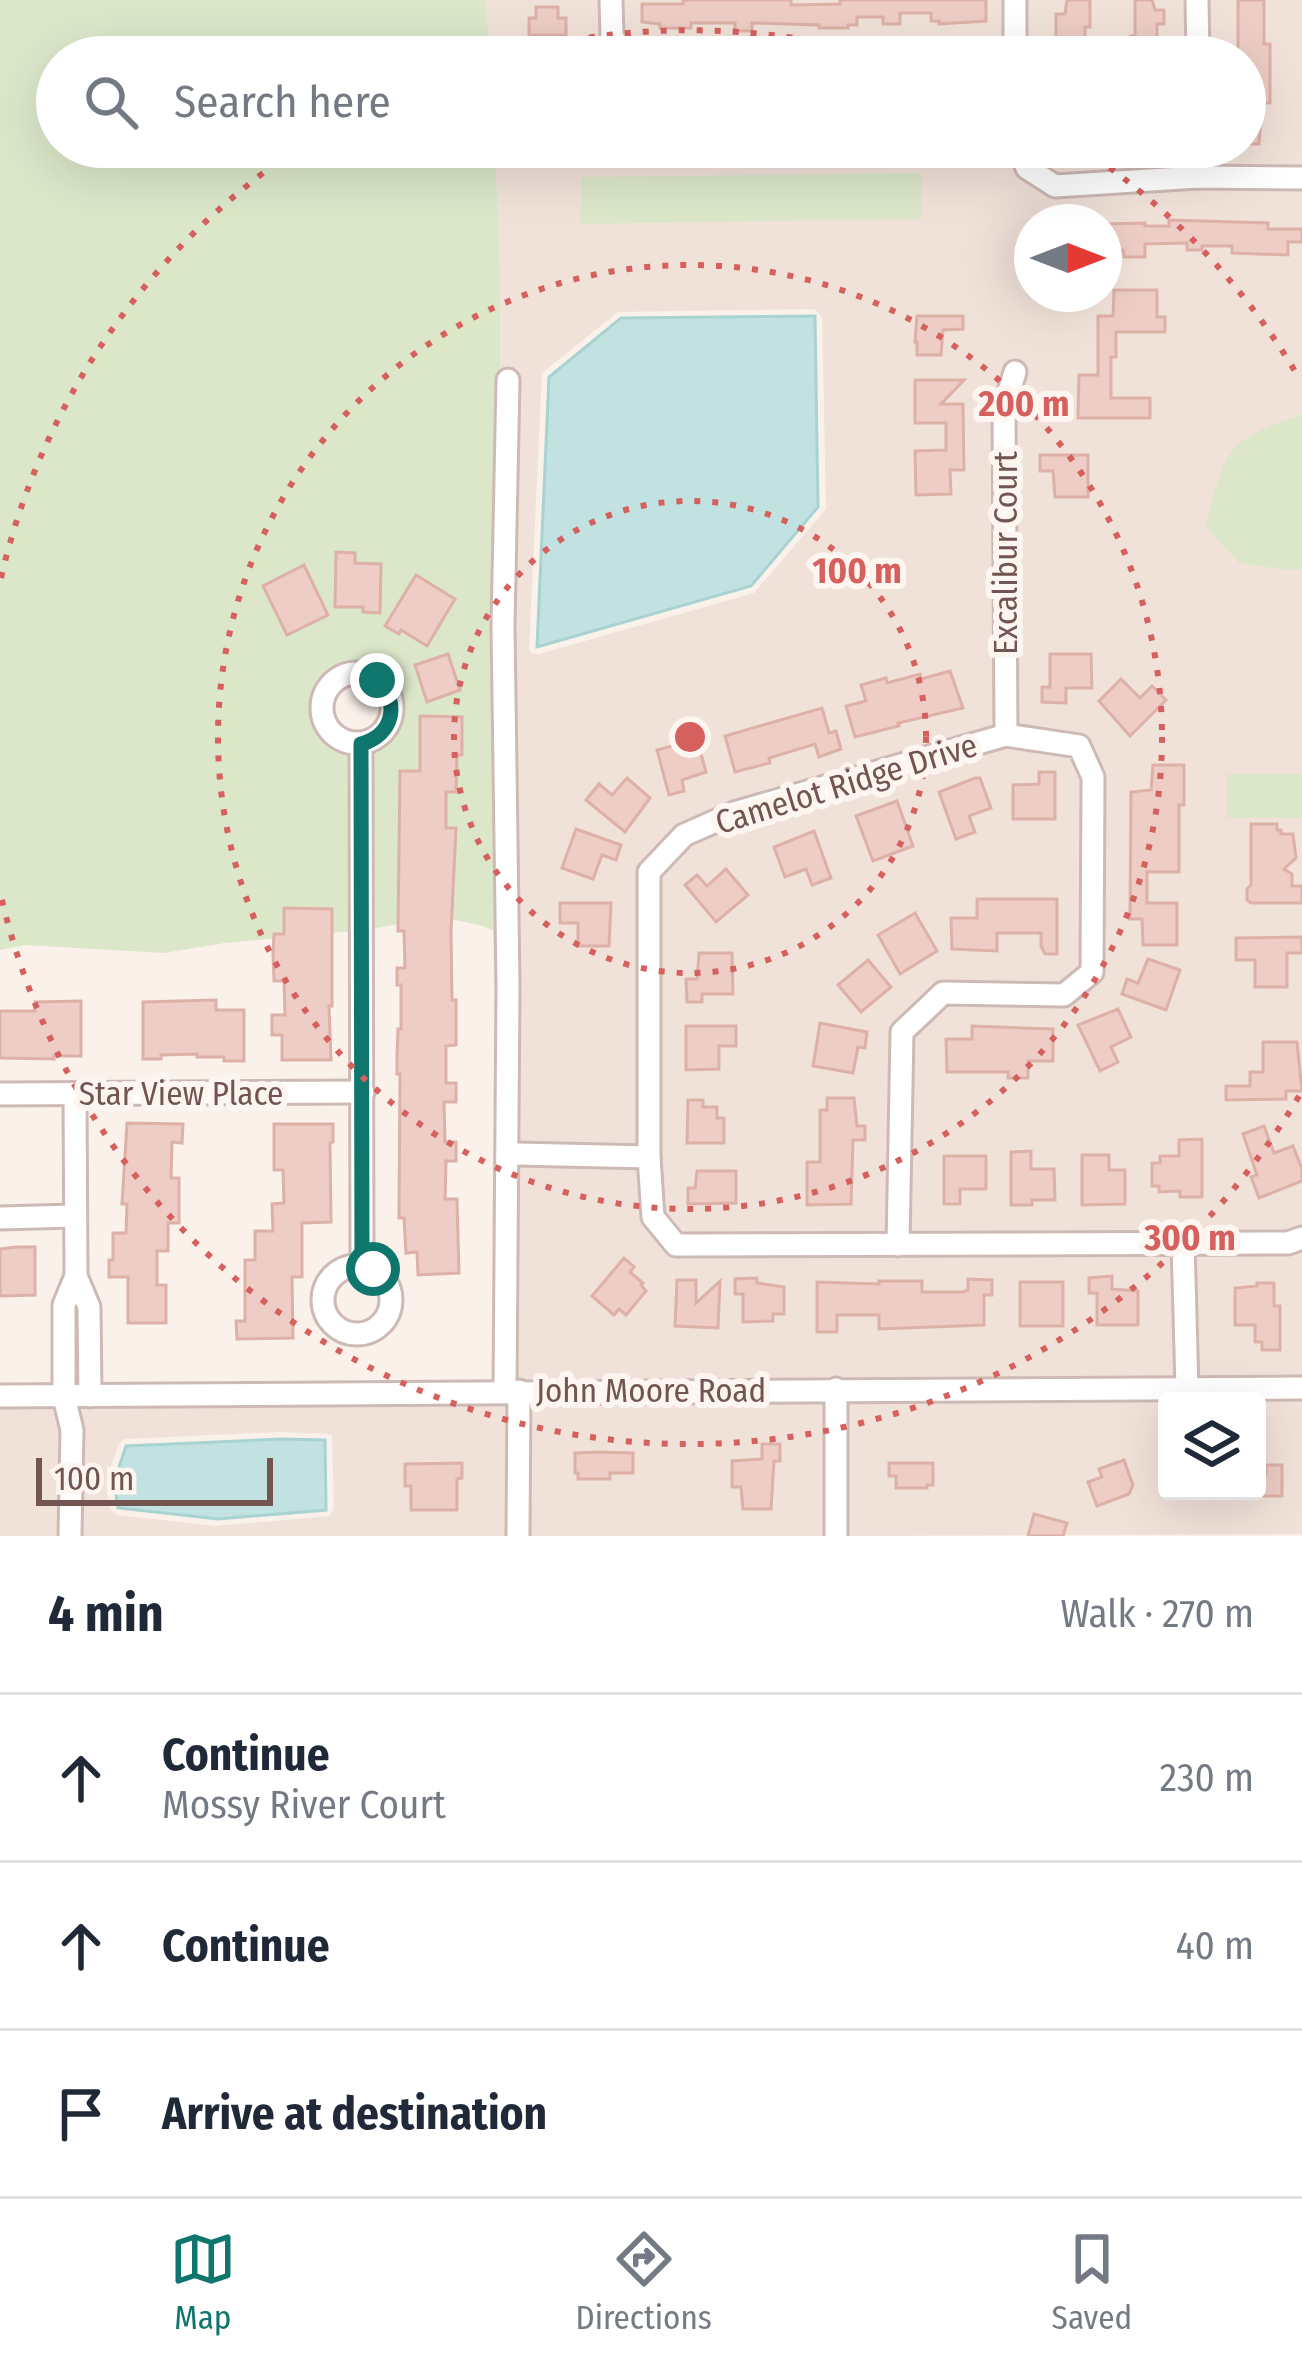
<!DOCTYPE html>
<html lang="en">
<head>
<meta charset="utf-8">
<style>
  body { margin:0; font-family:"Fira Sans Condensed",sans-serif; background:#f6f6f7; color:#1f2937 }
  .controls { position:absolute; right:36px; bottom:36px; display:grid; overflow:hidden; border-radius:12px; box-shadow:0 12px 48px #0002 }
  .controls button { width:108px; height:108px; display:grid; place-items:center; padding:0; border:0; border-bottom:3px solid #e0e1e3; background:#fff; color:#1f2937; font:60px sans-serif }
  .compass { position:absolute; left:1014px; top:204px; width:108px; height:108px; border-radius:50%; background:#fff; box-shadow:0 12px 48px #0002; rotate:90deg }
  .scale { position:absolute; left:36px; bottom:30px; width:237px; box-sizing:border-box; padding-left:12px; border:6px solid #725550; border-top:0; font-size:33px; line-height:42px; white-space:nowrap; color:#725550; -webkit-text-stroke:9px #fdf6f0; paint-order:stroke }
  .stop { position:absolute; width:36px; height:36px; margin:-27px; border:9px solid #0f766e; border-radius:50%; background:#fff }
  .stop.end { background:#0f766e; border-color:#fff; box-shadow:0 3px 12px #0008 }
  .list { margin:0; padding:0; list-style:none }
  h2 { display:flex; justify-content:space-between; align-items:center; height:156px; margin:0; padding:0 48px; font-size:51px }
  h2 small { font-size:39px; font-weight:400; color:#747a83 }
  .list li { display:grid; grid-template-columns:78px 1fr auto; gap:36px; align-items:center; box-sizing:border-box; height:168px; padding:0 48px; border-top:3px solid #e0e1e3 }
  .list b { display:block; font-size:45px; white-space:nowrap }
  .list p { margin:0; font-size:39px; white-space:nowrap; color:#747a83 }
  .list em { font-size:39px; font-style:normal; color:#747a83 }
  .icon { flex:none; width:66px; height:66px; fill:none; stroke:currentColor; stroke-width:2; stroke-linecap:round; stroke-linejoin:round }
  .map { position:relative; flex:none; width:1302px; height:1536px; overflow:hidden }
  .search { position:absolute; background:#fff; box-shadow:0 12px 48px #0002; left:36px; right:36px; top:36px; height:132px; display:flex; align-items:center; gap:30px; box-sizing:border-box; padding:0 42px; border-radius:66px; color:#747a83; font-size:45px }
  .sheet { height:660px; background:#fff }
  nav { display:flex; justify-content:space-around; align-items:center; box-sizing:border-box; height:168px; border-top:3px solid #e0e1e3; background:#fff; font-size:33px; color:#747a83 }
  nav a { display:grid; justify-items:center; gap:6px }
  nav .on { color:#0f766e }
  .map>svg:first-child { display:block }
</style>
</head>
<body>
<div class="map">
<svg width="1302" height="1536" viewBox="0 0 1302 1536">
  <rect width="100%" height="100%" fill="#faf1ea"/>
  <g fill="#f1e2d9" fill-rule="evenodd">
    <path d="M486,0h116l15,57h-127z"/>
    <path d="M620,0h386v51l-367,5 -18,-22z"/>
    <rect x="1024" y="0" width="164" height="57"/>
    <path d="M1206,0h96v169h-95v-22h38v-90h-38z"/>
    <path d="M495,147h514l13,28 176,10 104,1v228l-20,7 -2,148h22v661l-16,5 -379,2 4,-202 36,-34 117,2 34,-25 -10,-235 -73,-15 -2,-319 13,-43 -17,-3 -14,46 2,320 -266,76 -89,61 -1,299 27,85 507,1 3,129 -677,3 -8,-453 10,-33 -3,-630zM1032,222h72v72h-72zM814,309l8,8 4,192 -72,84 -215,61 -7,-1 -3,-4 13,-276 76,-61z"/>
    <path d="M1028,147h161v22l-131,8 -23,-14z"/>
    <path d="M1007,743l65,10 12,26 -1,190 -22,18 -118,-3 -48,42 -6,211h-209l-18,-23 -3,-57v-282l30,-34 48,-20z"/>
    <path d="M1302,1247v133h-106l-3,-129z"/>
    <path d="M1302,1396v138l-457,2v-139zM1167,1401h90v90h-90z"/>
    <path d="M827,1397v139h-300l1,-137z"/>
    <path d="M510,1399l-1,137h-430l-4,-132zM280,1432l48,2 4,2 2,73 -5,7 -113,10 -99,-11 -7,-6 -4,-29 13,-36 5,-5z"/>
    <path d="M0,1404l57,1 5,26 -1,105h-61z"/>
  </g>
  <g fill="#dce7ca">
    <path d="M0,0h486l4,57h-433v90h438l5,120 3,630 -10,33c-48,-18 -74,-10 -122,-1l-1,-180c52,-18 31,-93 -22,-83 -50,10 -43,74 4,85l1,180 -128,12 -61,10 -138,-8 -26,5z"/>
    <path d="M921,173l1,46 -342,5 2,-47z"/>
    <path d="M1302,414v155h-22l-41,-6 -33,-36c5,-24 14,-66 32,-83 14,-12 46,-24 64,-30z"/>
    <rect x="1227" y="774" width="75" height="44"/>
  </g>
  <g fill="#c1e2e0" stroke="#a8d3d1" stroke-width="3">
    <path d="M815,316l3,191 -67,79 -214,61 12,-270 72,-59z"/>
    <path d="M281,1439l44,1 1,70 -108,9 -100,-11 -4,-26 12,-36z"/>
  </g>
  <g fill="#edcdc5" stroke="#ddb1a7" stroke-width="3">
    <path d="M690,0h101v5l49,-1v-4h146v21l-47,3v-3h-8v-8h-31v11h-17v-7h-26v8h-9v3h-29v-3l-67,-2v8h-17v-8h-44v5h-31v-4l-18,-2v-18h41v-3z"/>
    <path d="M1067,0h23v27h-5v30h-17l-3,-6h-9v-37h9z"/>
    <path d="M1135,0h17l3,10h9v14h-7v33h-26v-21h4z"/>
    <path d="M1238,0h26v44h6v59h-8l-3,41h-14v-87h-7z"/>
    <path d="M536,7h22v11h8v17h-37v-17h7z"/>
    <path d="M1169,220l99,3v6h34v13h-14v13l-56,-2v-7h-30v4h-15v-7l-42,1v13h-21l-1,-7h-19v-26l41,-1v3h24z"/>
    <path d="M1114,290h43v27h8v15h-49v25h-5v41h39v20h-72l1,-43h19v-59h15z"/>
    <path d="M917,316h46v13l-20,1 -2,25h-24v-13h-2z"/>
    <path d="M915,380h49l-23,24h22l1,66h-14l1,24 -35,1 -1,-44 31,-1v-27h-31z"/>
    <path d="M1040,455h48v42h-33l-2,-26h-13z"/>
    <path d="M336,552l19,1v10l26,1 -1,49 -17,-1v-5h-28z"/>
    <path d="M304,565l24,50 -41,20 -24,-49z"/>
    <path d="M416,575l39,24 -28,47 -26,-16 -2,4 -14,-8z"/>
    <path d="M448,654l12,36 -33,12 -12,-37z"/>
    <path d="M1050,654h41l1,34h-26v15l-24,-1v-15h8z"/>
    <path d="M950,671l13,37 -65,15 1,3 -44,11 -9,-31 20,-5 -5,-16 25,-7 1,5 33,-9 1,5z"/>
    <path d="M1121,679l19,19 12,-12 14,14 -36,36 -31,-35z"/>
    <path d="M822,708l7,25 7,-2 5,18 -22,8 -4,-13 -46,14 1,5 -35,9 -10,-36z"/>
    <path d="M420,716l42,1v38h-5l-1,37h-10v36h10l-5,103 1,69h4v45l-10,1v37h10v19h-12l1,40h11v19h-10l-1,38h12l2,74 -41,2 -1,-23 -11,1 -2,-35h-5l1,-144h-3v-17l1,-28h3v-44h-4v-17h8l-1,-37h-6l2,-160h20z"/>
    <path d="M697,739l9,33 -24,8 2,11 -15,4 -12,-45z"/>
    <path d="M1153,765h31v40h-5v67h-32v31h30v42h-34l-1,-26h-12l1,-127 20,-2z"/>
    <path d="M1039,772h16v47h-42v-34l26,-1z"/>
    <path d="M627,778l23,20 -25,34 -39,-32 13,-16 13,11z"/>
    <path d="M975,778h5l11,30 -22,8 6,16 -19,7 -17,-47z"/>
    <path d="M897,801l16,45 -40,15 -17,-45z"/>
    <path d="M1251,824h26v6h4v4h12l3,24 -12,11 8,5v12h10v17h-51l-4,-3v-11l4,-4z"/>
    <path d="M576,829l45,16 -5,15 -14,-5 -9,24 -31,-11z"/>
    <path d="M814,831l17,47 -19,7 -6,-16 -21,8 -11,-30z"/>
    <path d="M726,869l22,26 -32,27 -31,-37 12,-10 10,11z"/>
    <path d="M977,899h80v55h-12l-4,-8v-13h-44v18l-45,-2 -1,-31h26z"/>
    <path d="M560,903h51l-2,43h-31v-23h-18z"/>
    <path d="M284,908l48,1v97h-3l2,54h-49v-25h-10v-20h13l-1,-34h-10l-1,-27 1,-20h10z"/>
    <path d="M915,913l22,38 -37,23 -22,-39z"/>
    <path d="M1302,937v16h-15v34h-32v-27h-19v-22z"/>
    <path d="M699,953h33l1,41h-31v8h-15l-1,-23h11z"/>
    <path d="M1148,959l32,11 -14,40 -44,-16 5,-15 11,4z"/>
    <path d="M868,960l23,27 -30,25 -23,-27z"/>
    <path d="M216,1000v10h28v51h-20v-4h-27v-3l-36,1v4h-18v-57z"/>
    <path d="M81,1001v55h-27v3l-54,-1v-47h35v-9z"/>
    <path d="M1118,1009l13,28 -20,10 7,15 -18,9 -22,-46z"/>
    <path d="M820,1023l47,9 -2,16 -7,-1 -5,26 -40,-7z"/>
    <path d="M686,1026h50v20h-17v23l-33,1z"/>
    <path d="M972,1026l81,3v32h-25v17h-20v-6h-61l-1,-33h26z"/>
    <path d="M1263,1042h34l5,49h-16v8l-60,1v-14h24v-14h13z"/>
    <path d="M827,1098h27l3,28h8v14h-12l-2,64 -44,1v-43h13v-52h7z"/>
    <path d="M688,1100h15v7h14v11h7v25h-37z"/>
    <path d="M127,1123l56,1 -1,19 -10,-1 -1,36h8v45h-11v28h-11v34h9v38h-38v-46h-19v-17h4v-27h13l1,-29h-5z"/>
    <path d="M274,1124h59v18l-3,1 1,79 -29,1v54h-10l1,61 -56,1 -1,-18h9v-61h10v-29h18l-1,-27 12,-1 -1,-33h-9z"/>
    <path d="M1264,1126l10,27 19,-7 9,23v12l-43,17 -8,-21 6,-2 -14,-41z"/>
    <path d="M1202,1139v58h-22v-6l-21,1v-6h-7v-23h8v-7h19v-16z"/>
    <path d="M1031,1151v18h23l1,31h-23v5h-21v-53z"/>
    <path d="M1082,1155h27v15h16v34l-43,1z"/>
    <path d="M944,1156h42v33h-26v15h-16z"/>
    <path d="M697,1171h39v32l-48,1v-16h7z"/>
    <path d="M17,1247h18v48l-35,1v-47z"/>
    <path d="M624,1258l10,9 -4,5 13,11 -2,2 5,6 -20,24 -7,-6 -5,6 -22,-19z"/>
    <path d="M1112,1276v13l26,2v34h-41v-32h-8v-15z"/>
    <path d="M757,1278v5l27,4v27h-11v7l-30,1v-28h-8v-15z"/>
    <path d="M968,1279l24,1v15h-8v30l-105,4v-14h-42v17h-20v-50l62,2v-3h43v11h41l5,-2z"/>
    <path d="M677,1280h19v23l24,-22 -2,47 -43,-2z"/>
    <rect x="1020" y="1282" width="43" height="44"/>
    <path d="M1257,1283h17v23h6v44h-18v-8h-7v-17h-20v-37l22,-2z"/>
    <path d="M762,1444h18v17h-6l-3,48h-28l-2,-22h-9v-26l30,-2z"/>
    <path d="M598,1452l35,1v20h-23v6h-32v-6h-3v-20z"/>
    <path d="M1124,1460l9,25 -4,9 -32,12 -9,-24 14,-5 -3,-8z"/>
    <path d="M462,1463v15l-5,1v31h-46v-24h-6v-22z"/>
    <path d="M889,1463h44v22h-6v3h-31v-12h-7z"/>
    <path d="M1266,1465h16v31h-25v-20l2,-3h7z"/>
    <path d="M1034,1514l33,9 -4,13h-35z"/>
  </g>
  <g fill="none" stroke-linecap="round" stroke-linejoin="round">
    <g stroke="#cebab4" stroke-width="27">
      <g id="minor">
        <path d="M611,0l1,37 16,20"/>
        <path d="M1015,0v57"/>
        <path d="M1197,0l1,57"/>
        <path d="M1019,147l8,21 28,18 143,-9 104,1"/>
        <path d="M1198,147v30"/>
        <circle cx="357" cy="708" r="35"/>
        <path d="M1006,735l-2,-327 11,-36"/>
        <path d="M361,744l1,522"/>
        <path d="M0,1094l363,-2"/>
        <path d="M75,1094l1,182 13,31 1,89"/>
        <path d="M516,1154l133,3"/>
        <path d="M0,1218l74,-2"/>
        <path d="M1183,1243l4,145"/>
        <path d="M898,1245l4,-213 41,-39 121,2 28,-23 1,-195 -14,-31 -73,-11 -272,78 -50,22 -35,37v285l4,60 23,28 612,-2 14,-5"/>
        <circle cx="357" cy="1300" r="34"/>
        <path d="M836,1389v147"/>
        <path d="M505,1391l3,-405 -5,-361 5,-245"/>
        <path d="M0,1396l1302,-8"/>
        <path d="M70,1536l2,-106 -8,-33v-92l12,-29"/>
        <path d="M518,1536l1,-145"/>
      </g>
    </g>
    <use href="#minor" stroke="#fff" stroke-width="21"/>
  </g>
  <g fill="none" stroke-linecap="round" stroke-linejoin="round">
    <path stroke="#0f766e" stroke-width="15" d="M373,1269l-11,-3 -1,-522c32,-9 40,-41 16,-64"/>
  </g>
  <g fill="none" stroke="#d6605e" stroke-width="6" stroke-dasharray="6 12">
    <circle cx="690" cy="737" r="236"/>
    <circle cx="690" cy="737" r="472"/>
    <path d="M1299 1096A707 707 0 0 1 1 896M1 578A707 707 0 0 1 300 147M501 56A707 707 0 0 1 879 56M1080 147A707 707 0 0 1 1299 378"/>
  </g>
  <g text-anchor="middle" stroke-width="12" stroke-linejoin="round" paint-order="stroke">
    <g font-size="33" fill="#725550" stroke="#fdf6f0">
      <text transform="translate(1005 553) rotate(-90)" y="12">Excalibur Court</text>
      <text transform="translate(846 783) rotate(-17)" y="12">Camelot Ridge Drive</text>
      <text x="181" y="1105">Star View Place</text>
      <text x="651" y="1402">John Moore Road</text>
    </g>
  </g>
  <circle cx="690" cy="737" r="18" fill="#d6605e" stroke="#fdf6f0" stroke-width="6"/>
  <g font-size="36" text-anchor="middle" font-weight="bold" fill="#d6605e" stroke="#fdf6f0" stroke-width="12" stroke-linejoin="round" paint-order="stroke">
    <text x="1024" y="416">200 m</text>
    <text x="857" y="583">100 m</text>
    <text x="1190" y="1250">300 m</text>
  </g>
</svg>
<div class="controls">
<button><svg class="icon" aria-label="layers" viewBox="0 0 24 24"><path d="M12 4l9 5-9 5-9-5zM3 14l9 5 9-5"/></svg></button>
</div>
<svg class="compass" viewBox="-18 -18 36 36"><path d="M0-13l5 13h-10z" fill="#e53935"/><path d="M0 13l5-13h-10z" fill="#747a83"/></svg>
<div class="scale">100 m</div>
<div class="stop" style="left:373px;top:1269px"></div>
<div class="stop end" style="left:377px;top:680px"></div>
<div class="search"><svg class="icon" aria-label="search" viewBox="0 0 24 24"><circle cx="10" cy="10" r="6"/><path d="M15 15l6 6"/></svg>Search here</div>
</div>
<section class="sheet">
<h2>4 min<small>Walk · 270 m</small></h2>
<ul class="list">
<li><svg class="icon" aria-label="ahead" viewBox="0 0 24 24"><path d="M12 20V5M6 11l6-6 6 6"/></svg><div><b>Continue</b><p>Mossy River Court</p></div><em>230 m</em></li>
<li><svg class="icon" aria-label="ahead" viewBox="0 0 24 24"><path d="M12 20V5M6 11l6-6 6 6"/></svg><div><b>Continue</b></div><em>40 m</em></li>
<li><svg class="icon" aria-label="arrive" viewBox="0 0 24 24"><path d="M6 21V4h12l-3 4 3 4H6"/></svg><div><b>Arrive at destination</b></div></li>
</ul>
</section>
<nav>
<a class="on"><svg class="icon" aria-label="map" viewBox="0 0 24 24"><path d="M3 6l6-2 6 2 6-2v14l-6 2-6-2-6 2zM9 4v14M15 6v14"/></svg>Map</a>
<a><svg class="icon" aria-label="directions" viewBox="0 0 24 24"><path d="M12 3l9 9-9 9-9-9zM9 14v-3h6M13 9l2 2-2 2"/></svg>Directions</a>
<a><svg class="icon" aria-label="saved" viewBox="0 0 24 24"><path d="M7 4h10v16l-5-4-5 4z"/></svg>Saved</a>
</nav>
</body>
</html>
